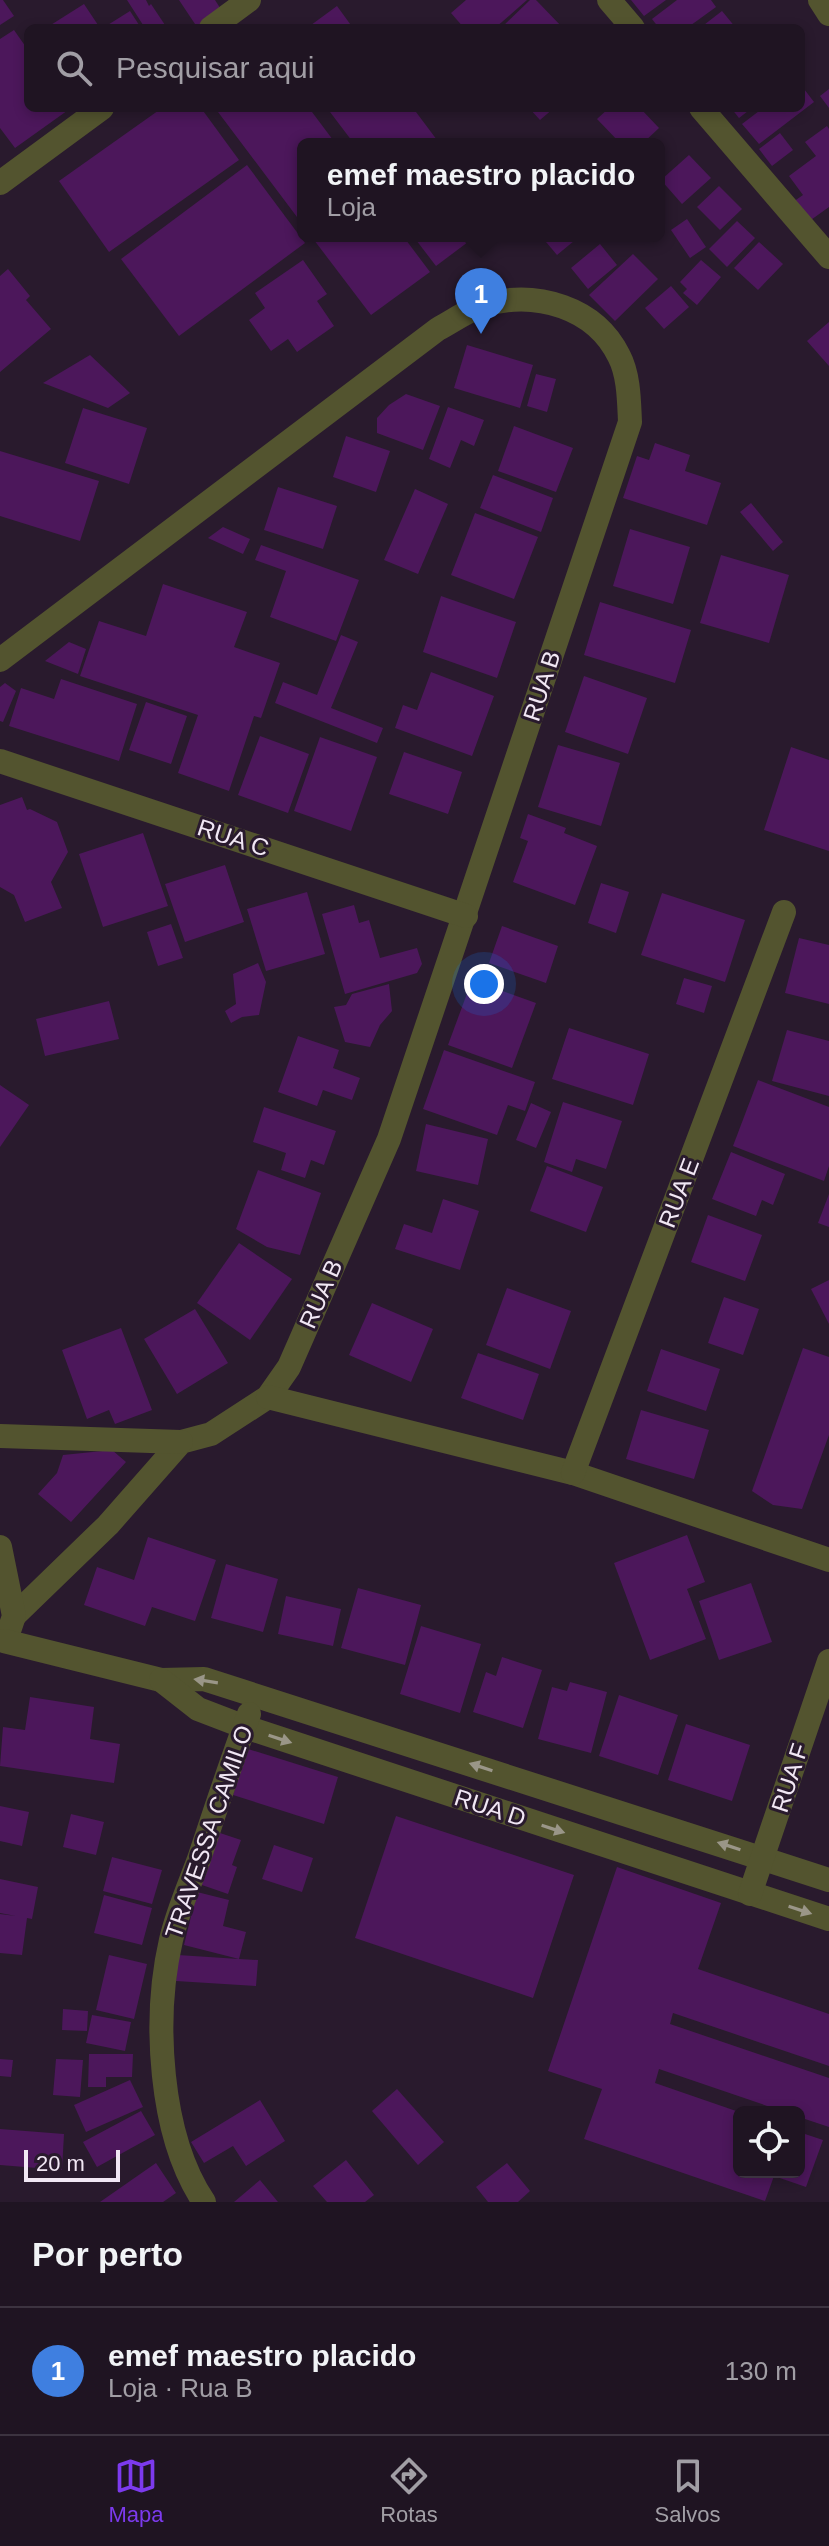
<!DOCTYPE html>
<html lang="pt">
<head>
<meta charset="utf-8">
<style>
  body { margin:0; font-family:Helvetica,sans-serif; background:#271d2a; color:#f1f3f6 }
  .controls { position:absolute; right:24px; bottom:24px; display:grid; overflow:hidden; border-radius:12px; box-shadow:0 4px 12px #0003 }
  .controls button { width:72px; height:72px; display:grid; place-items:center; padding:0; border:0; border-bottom:2px solid #3c3340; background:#1f1422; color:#f1f3f6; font:40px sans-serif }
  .scale { position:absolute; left:24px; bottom:20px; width:96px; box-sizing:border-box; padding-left:8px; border:4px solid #f1e7f4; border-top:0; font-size:22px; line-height:28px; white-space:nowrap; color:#f1e7f4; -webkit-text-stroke:6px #291a2d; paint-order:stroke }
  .you { position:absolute; left:484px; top:984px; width:28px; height:28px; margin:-20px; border:6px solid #fff; border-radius:50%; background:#1a73e8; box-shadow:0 0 0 12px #1a73e833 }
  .badge { display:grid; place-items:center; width:52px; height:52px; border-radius:50%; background:#7c3aed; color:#fff; font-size:26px; font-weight:700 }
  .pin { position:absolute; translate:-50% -66px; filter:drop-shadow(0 2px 4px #0008) }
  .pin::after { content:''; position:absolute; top:42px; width:28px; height:24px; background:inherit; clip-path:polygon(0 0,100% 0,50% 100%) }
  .popup { position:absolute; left:297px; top:138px; width:368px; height:104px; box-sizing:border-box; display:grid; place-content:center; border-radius:12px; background:#1f1422; filter:drop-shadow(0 2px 6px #0005); font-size:26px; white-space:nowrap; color:#a19ea5 }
  .popup b { font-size:30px; color:#f1f3f6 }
  .popup::after { content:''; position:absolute; left:50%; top:100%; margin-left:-16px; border:16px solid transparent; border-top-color:#1f1422 }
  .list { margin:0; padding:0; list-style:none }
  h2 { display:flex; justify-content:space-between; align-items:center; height:104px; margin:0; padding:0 32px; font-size:34px }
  h2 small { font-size:26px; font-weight:400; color:#a19ea5 }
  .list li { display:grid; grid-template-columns:52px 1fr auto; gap:24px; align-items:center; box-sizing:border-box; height:128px; padding:0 32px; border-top:2px solid #3c3340 }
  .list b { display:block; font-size:30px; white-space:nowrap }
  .list p { margin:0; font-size:26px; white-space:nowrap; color:#a19ea5 }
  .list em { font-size:26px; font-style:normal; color:#a19ea5 }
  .icon { flex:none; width:44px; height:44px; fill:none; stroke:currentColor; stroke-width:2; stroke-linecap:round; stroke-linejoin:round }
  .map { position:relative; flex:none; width:829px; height:2202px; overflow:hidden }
  .search { position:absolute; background:#1f1422; box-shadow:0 4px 12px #0003; left:24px; right:24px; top:24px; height:88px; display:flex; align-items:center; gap:20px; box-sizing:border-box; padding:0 28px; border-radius:12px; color:#a19ea5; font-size:30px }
  .sheet { height:232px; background:#1f1422 }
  nav { display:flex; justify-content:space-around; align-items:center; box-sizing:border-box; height:112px; border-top:2px solid #3c3340; background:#1f1422; font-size:22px; color:#a19ea5 }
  nav a { display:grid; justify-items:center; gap:4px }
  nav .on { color:#7c3aed }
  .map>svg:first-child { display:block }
</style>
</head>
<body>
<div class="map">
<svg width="829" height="2202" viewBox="0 0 829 2202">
  <rect width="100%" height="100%" fill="#291a2d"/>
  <g fill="#4c175b">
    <path d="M0,0h3l11,16 -14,9z"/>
    <path d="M127,0h19l3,6 2,-2 16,24h-22z"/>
    <path d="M179,0h36l7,11 -25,16z"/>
    <path d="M466,0h61l-32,28h-31l-13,-15z"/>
    <path d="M530,0h6l27,28h-62z"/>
    <path d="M631,0h35l-22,16z"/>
    <path d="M677,0h34l5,7 -29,21h-28l-7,-9z"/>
    <path d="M84,4l16,24h-54z"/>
    <path d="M337,6l16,22h-46z"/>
    <path d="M130,11l11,17h-38z"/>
    <path d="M722,11l14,17h-36z"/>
    <path d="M14,30l14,20v58h43l-56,40 -15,-20v-89z"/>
    <path d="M801,85l13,17 -55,42 -17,-20 21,-16h38z"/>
    <path d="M829,89v19l-9,-12z"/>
    <path d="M162,108h39l38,52 -130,92 -50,-71z"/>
    <path d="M215,108h94l27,36h-33v81z"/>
    <path d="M327,108h86l27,36h-92l4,-3z"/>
    <path d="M529,108h25l-14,12z"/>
    <path d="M609,108h31l19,20 -17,16h-21l-24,-25z"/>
    <path d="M731,108h21l-13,10z"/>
    <path d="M827,126l2,3v78l-21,15 -15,-20 10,-7 -14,-19 27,-20 -11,-14z"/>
    <path d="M780,133l13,17 -21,16 -13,-17z"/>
    <path d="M689,155l22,23 -29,26 -21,-24z"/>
    <path d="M247,165l58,78 -126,93 -58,-77z"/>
    <path d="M719,186l23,23 -22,21 -23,-23z"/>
    <path d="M687,219l19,28 -16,11 -19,-28z"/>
    <path d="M737,221l18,17 -28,29 -18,-18z"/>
    <path d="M311,236h92l27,36 -59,43z"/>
    <path d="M413,236h63l-40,30z"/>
    <path d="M541,236h39l-23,19z"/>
    <path d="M759,242l24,22 -25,26 -24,-22z"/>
    <path d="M600,244l17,21 -29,24 -17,-21z"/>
    <path d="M633,254l25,25 -43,42 -26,-26z"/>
    <path d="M303,260l24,34 -10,7 17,25 -37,26 -9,-13 -17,12 -22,-31 16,-12 -10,-15z"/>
    <path d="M701,260l20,17 -24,28 -14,-12 4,-4 -7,-7z"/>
    <path d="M8,269l22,27 -4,4 25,29 -51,43v-96z"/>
    <path d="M671,286l18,21 -25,22 -19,-21z"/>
    <path d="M829,322v44l-22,-25z"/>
    <path d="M467,345l66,20 -13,43 -66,-20z"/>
    <path d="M90,355l40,38 -22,15 -65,-25z"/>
    <path d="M536,374l20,5 -9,33 -20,-6z"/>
    <path d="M406,394l34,12 -17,44 -46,-17v-15l12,-13z"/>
    <path d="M448,407l36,13 -10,26 -13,-6 -11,28 -21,-9z"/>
    <path d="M83,408l64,20 -18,56 -64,-21z"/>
    <path d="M514,426l59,22 -17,44 -58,-21z"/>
    <path d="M346,436l44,15 -14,41 -43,-15z"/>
    <path d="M655,443l35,12 -5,16 36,12 -14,42 -84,-27 14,-42 12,4z"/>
    <path d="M0,451l99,30 -19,60 -80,-25z"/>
    <path d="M493,475l60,23 -12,34 -61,-24z"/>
    <path d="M278,487l59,19 -14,43 -59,-19z"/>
    <path d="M415,489l33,15 -30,70 -34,-14z"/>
    <path d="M751,503l32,39 -10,9 -33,-39z"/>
    <path d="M475,513l63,24 -24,62 -63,-24z"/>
    <path d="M223,527l27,12 -7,15 -35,-16z"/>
    <path d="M630,529l60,18 -17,57 -60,-18z"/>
    <path d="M261,545l98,35 -23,61 -66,-24 16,-46 -31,-11z"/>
    <path d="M721,555l68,20 -20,68 -69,-20z"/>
    <path d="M163,584l84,28 -13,35 46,16 -19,55 -7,-2 -25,75 -51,-18 20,-58 -118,-39 19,-55 47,15z"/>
    <path d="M441,596l75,26 -19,56 -74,-26z"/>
    <path d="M600,602l91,28 -16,53 -91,-28z"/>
    <path d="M341,635l17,7 -27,66 52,20 -6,15 -102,-40 8,-21 34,13z"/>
    <path d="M69,642l17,7 -8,25 -33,-13z"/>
    <path d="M431,672l63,24 -22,60 -77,-28 8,-23 14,5z"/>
    <path d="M584,676l63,22 -19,56 -63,-22z"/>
    <path d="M61,679l76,25 -18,57 -110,-35 12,-38 33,11z"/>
    <path d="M5,683l11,8 -13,31 -3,-1v-34z"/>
    <path d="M146,702l41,14 -16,48 -42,-14z"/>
    <path d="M260,736l49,18 -21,59 -50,-18z"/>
    <path d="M320,737l57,20 -26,74 -57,-20z"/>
    <path d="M558,745l62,18 -19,63 -63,-19z"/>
    <path d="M791,747l38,13v91l-65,-21z"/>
    <path d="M404,752l58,20 -14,42 -59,-20z"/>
    <path d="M22,797l5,13 3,-1 27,13 11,30 -17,30 11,26 -37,14 -11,-27 -14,-8v-82z"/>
    <path d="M528,814l38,14 -2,5 33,13 -22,59 -62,-23 15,-41 -8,-3z"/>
    <path d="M143,833l25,73 -65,21 -24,-73z"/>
    <path d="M225,865l19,57 -59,20 -20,-58z"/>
    <path d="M601,883l28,9 -13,41 -28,-10z"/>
    <path d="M307,892l18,62 -59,17 -19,-62z"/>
    <path d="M662,893l83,27 -20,62 -84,-27z"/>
    <path d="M354,905l5,18 10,-3 11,38 37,-10 5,16 -5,9 -72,21 -23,-80z"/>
    <path d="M171,924l12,34 -25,8 -11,-34z"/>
    <path d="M502,926l56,20 -12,37 -57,-20z"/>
    <path d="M799,938l30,7v59l-44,-11z"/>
    <path d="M258,963l8,19 -7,33 -17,2 -11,6 -6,-12 11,-7 -3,-30z"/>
    <path d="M684,978l28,8 -8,27 -28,-9z"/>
    <path d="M472,980l64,23 -24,65 -64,-23z"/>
    <path d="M389,984l3,27 -12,14 -10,22 -25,-5 -11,-35 12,-2 6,-11z"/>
    <path d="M109,1001l10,38 -74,17 -9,-37z"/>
    <path d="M569,1028l80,26 -16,51 -81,-26z"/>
    <path d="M787,1030l42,11v55l-57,-15z"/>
    <path d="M298,1036l41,14 -6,18 27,10 -8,22 -29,-10 -6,16 -39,-14z"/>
    <path d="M444,1050l91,32 -10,29 -17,-6 -11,30 -74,-26z"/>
    <path d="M758,1080l71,27v59l-5,15 -91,-35z"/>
    <path d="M0,1085l29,20 -29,42z"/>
    <path d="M563,1102l59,19 -16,48 -30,-10 -4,13 -28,-10z"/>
    <path d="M531,1103l20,9 -15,36 -20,-8z"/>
    <path d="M264,1107l72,24 -12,34 -13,-5 -6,18 -24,-8 5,-17 -33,-11z"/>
    <path d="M426,1124l62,15 -10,46 -62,-14z"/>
    <path d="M731,1152l54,22 -12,31 -11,-5 -6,16 -44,-17z"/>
    <path d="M547,1166l56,21 -17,45 -56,-21z"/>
    <path d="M258,1170l63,23 -21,62 -33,-8 -31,-18z"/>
    <path d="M829,1194v33l-11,-4z"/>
    <path d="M443,1199l36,12 -19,59 -65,-21 9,-25 28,9z"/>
    <path d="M708,1215l54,20 -17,46 -54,-19z"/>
    <path d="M239,1243l53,36 -42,61 -53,-37z"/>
    <path d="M829,1280v44l-18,-35z"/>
    <path d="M507,1288l64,23 -21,58 -64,-24z"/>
    <path d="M724,1297l35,12 -16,46 -35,-12z"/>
    <path d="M372,1303l61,26 -22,53 -62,-27z"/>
    <path d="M195,1309l33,54 -51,31 -33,-55z"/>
    <path d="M121,1328l31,82 -37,14 -6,-14 -22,9 -25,-69z"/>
    <path d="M803,1348l26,9v78l-27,74 -29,-4 -21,-14z"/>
    <path d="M661,1349l59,20 -14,42 -59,-20z"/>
    <path d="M478,1353l61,21 -16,46 -62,-22z"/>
    <path d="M641,1410l68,20 -15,49 -68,-20z"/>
    <path d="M112,1450l14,12 -55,60 -33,-28 19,-21 6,-18z"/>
    <path d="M687,1535l18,47 -18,7 19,50 -56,21 -36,-97z"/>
    <path d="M148,1537l68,23 -21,61 -43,-14 -7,19 -61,-21 13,-38 37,13z"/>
    <path d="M226,1564l52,15 -15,53 -52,-14z"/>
    <path d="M751,1583l21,59 -53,18 -20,-59z"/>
    <path d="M358,1588l63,17 -16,60 -64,-17z"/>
    <path d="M286,1596l55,13 -8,37 -55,-12z"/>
    <path d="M421,1626l60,18 -21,69 -60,-19z"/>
    <path d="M502,1657l40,13 -19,58 -50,-16 13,-40 10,4z"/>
    <path d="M570,1682l37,10 -16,61 -53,-14 14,-52 15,4z"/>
    <path d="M619,1695l59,20 -20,60 -59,-19z"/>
    <path d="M30,1697l64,10 -4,32 30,5 -6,39 -114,-17 3,-39 22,3z"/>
    <path d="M686,1724l64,21 -18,56 -64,-21z"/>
    <path d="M248,1749l90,28 -14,47 -91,-29z"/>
    <path d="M0,1806l29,6 -7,34 -22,-5z"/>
    <path d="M71,1814l33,8 -8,33 -33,-8z"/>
    <path d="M396,1816l178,59 -41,123 -178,-60z"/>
    <path d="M217,1832l24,8 -9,25 5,2 -9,27 -29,-10z"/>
    <path d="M274,1845l39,13 -11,34 -40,-13z"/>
    <path d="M112,1857l50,13 -10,34 -49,-13z"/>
    <path d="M617,1867l104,36 -23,66 131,45v52l-156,-53 -3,11 159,54v49l-30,-10v-5h-14l-126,-43 -4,14 84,29v60h60v-40l24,8 -17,47 -32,-11 -9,25 -181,-62 18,-50 -54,-18z"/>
    <path d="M0,1879l38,8 -6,32 -5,-1 -5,37 -22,-2v-39l16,2 -16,-3z"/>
    <path d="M197,1892l32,8 -6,26 23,6 -7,27 19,1 -2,26 -80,-5 2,-26 61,4 -55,-14z"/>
    <path d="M104,1895l48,13 -10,37 -48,-12z"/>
    <path d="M109,1955l38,9 -13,55 -38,-9z"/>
    <path d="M63,2009l25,2 -1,20 -25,-1z"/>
    <path d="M92,2015l39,7 -6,29 -39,-8z"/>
    <path d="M89,2054h44l-1,23h-26v10h-18z"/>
    <path d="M0,2059l13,1 -2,17 -11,-1z"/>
    <path d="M56,2059l27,1 -3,37 -27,-2z"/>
    <path d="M130,2080l13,27 -57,25 -12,-27z"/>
    <path d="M397,2089l47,53 -26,23 -46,-54z"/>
    <path d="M260,2100l25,41 -39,25 -13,-20 -29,17 -13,-21z"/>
    <path d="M141,2111l14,24 -58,32 -14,-25z"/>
    <path d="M0,2129l64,5 -2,36 -62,-5z"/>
    <path d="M346,2160l28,35 -9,7h-38l-14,-16z"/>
    <path d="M156,2163l20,30 -13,9h-63z"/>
    <path d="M507,2163l23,28 -12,11h-30l-12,-15z"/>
    <path d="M260,2180l18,22h-44z"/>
  </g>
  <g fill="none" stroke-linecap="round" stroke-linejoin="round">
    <g stroke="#53542f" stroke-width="24">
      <path d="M609,0l24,28"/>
      <path d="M820,0l9,14"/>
      <path d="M211,28l38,-28"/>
      <path d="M701,108l128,149"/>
      <path d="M0,183l102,-75"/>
      <path d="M0,660l438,-331c15,-8 33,-21 49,-25 50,-13 108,3 132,52 10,19 10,45 11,66l-241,717 -100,228 -21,30 -57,37 -30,8 -73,83 -94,91"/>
      <path d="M0,761l466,155"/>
      <path d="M268,1397l305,76 256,87"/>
      <path d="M0,1436l181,6"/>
      <path d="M573,1473l211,-561"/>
      <path d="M0,1547l14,69 -4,12"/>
      <path d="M4,1641l157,39 43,-1 625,201"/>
      <path d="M161,1680l37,29 47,18 584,192"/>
      <path d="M750,1894l79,-233"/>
      <path d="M204,2202c-45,-67 -51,-184 -33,-262 6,-27 18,-54 28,-81 16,-48 32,-97 50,-145"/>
    </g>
  </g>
  <defs><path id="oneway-solid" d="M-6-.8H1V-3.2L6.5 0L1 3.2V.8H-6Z" transform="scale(2)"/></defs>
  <g fill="#9a9688">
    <use href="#oneway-solid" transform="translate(206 1681) rotate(-171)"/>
    <use href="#oneway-solid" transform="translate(280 1739) rotate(18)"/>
    <use href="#oneway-solid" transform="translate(481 1767) rotate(-162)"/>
    <use href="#oneway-solid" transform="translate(553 1829) rotate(18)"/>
    <use href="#oneway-solid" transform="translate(729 1846) rotate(-162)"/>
    <use href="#oneway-solid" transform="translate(800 1910) rotate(18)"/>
  </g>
  <g text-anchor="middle" stroke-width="6" stroke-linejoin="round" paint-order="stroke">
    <g font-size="24" fill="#f1e7f4" stroke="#291a2d">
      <text transform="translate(542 686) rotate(-72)" y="8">RUA B</text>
      <text transform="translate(233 838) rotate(18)" y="8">RUA C</text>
      <text transform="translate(679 1193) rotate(-69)" y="8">RUA E</text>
      <text transform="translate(321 1294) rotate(-66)" y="8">RUA B</text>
      <text transform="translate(790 1778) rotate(-72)" y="8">RUA F</text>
      <text transform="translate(490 1808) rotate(18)" y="8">RUA D</text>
      <text transform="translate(209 1832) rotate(-71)" y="8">TRAVESSA CAMILO</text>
    </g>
  </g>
</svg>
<div class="controls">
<button><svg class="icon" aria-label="locate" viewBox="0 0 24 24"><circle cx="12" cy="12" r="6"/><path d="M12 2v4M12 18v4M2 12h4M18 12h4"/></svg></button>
</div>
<div class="scale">20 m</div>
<div class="you"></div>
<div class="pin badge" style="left:481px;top:334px;background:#3f7fe0">1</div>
<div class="popup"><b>emef maestro placido</b>Loja</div>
<div class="search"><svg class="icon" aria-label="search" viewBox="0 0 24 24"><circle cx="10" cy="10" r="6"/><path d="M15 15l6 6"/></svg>Pesquisar aqui</div>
</div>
<section class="sheet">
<h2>Por perto<small></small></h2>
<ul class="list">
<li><span class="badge" style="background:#3f7fe0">1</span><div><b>emef maestro placido</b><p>Loja · Rua B</p></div><em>130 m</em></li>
</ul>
</section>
<nav>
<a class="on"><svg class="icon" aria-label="map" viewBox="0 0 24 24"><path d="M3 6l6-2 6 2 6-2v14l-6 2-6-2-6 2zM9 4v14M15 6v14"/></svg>Mapa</a>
<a><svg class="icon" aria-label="directions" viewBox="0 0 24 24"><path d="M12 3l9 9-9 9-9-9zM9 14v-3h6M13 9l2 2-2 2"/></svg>Rotas</a>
<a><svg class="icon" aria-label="saved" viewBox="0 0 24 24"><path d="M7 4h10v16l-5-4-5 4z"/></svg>Salvos</a>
</nav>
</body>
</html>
